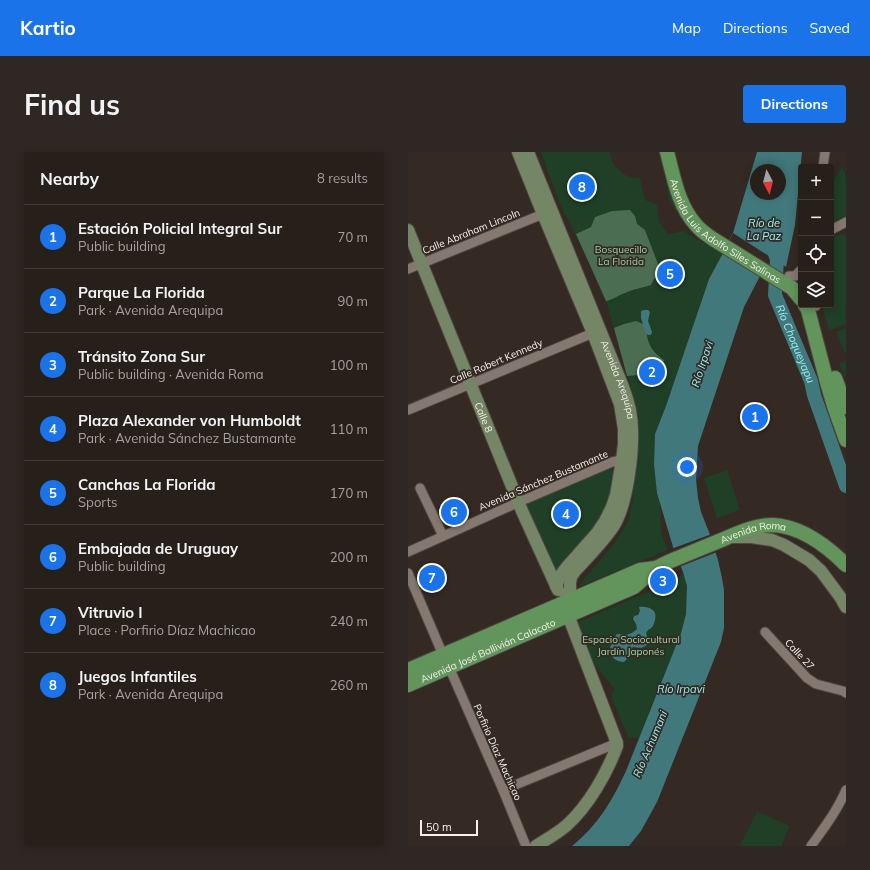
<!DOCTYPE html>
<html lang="en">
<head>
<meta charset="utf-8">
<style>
  body { margin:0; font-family:Mulish,sans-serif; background:#2f2723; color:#f1f3f6 }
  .controls { position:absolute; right:12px; top:12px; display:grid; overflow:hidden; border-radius:4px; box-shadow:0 2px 10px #0003 }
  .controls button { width:36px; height:36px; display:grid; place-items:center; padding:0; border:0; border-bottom:1px solid #433d39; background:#271f1a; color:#f1f3f6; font:20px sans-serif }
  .compass { position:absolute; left:342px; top:12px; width:36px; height:36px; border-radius:50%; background:#271f1a; box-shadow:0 2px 10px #0003; rotate:173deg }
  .scale { position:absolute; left:12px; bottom:10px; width:58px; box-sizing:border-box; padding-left:4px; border:2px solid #f7efeb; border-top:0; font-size:11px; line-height:14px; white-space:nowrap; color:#f7efeb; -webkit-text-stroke:3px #342923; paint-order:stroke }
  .you { position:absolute; left:279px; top:315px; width:14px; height:14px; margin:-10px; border:3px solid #fff; border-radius:50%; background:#1a73e8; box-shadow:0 0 0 6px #1a73e833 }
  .badge { display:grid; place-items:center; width:26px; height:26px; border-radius:50%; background:#1a73e8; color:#fff; font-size:13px; font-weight:700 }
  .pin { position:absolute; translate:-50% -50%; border:2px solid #fff; box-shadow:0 1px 4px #0006 }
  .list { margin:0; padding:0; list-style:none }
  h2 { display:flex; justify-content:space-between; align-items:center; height:52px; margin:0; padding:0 16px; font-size:17px }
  h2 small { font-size:13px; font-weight:400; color:#a4a2a2 }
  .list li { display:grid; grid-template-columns:26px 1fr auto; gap:12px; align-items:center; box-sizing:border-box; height:64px; padding:0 16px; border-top:1px solid #433d39 }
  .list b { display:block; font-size:15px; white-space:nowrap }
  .list p { margin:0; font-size:13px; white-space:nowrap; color:#a4a2a2 }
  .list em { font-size:13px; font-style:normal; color:#a4a2a2 }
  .icon { flex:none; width:22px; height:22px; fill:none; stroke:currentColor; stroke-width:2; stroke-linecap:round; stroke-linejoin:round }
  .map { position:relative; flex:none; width:438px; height:694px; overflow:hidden; border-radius:4px }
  header { display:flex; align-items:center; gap:24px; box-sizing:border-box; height:56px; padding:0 20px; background:#1a73e8; color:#fff }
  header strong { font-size:19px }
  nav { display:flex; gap:22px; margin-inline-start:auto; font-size:14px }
  .intro { display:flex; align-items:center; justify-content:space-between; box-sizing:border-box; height:96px; padding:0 24px }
  h1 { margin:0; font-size:28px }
  .button { padding:10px 18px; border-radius:4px; background:#1a73e8; color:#fff; font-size:14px; font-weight:700 }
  main { display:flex; gap:24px; padding:0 24px }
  aside { flex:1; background:#271f1a; border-radius:4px; box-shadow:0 2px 10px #0003 }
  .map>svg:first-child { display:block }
</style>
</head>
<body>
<header>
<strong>Kartio</strong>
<nav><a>Map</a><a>Directions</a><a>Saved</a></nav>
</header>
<div class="intro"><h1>Find us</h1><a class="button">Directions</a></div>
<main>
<aside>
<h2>Nearby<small>8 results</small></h2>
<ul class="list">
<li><span class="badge">1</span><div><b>Estación Policial Integral Sur</b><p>Public building</p></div><em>70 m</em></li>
<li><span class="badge">2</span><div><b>Parque La Florida</b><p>Park · Avenida Arequipa</p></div><em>90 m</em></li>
<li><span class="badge">3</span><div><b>Tránsito Zona Sur</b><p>Public building · Avenida Roma</p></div><em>100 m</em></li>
<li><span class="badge">4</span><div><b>Plaza Alexander von Humboldt</b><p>Park · Avenida Sánchez Bustamante</p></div><em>110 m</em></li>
<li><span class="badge">5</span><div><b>Canchas La Florida</b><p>Sports</p></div><em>170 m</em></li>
<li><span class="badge">6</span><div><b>Embajada de Uruguay</b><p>Public building</p></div><em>200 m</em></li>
<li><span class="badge">7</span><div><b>Vitruvio I</b><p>Place · Porfirio Díaz Machicao</p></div><em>240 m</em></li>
<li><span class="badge">8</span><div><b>Juegos Infantiles</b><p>Park · Avenida Arequipa</p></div><em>260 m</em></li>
</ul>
</aside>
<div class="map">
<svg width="438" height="694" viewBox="0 0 438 694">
  <rect width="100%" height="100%" fill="#342923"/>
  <g fill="#203f27">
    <path d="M133,0h69c1,15 15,27 30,26l5,22 12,5 2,17 9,12 16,-3 10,7 29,15 -14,26 -43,127 -11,28 -1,31 3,28 3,11 1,30 7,16 -88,36v-2l33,-39 8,-11 7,-13 4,-16 7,-67v-20l-9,-34 -24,-83 -17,-39 -30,-60z"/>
    <path d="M252,0h3l20,66 -9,-10 -4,-6z"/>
    <path d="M434,15l4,10v39l-15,7v-38z"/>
    <path d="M438,82v90l-17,7 -7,-26h9v-66l7,-4z"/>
    <path d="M438,176v24l-1,1 -9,-21z"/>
    <path d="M438,209v18l-7,-15z"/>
    <path d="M200,316l4,2 2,3 -2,22 -10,24 -44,50h-5l-27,-64 2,-2z"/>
    <path d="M319,318l13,40 -23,8 -13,-40z"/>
    <path d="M275,420c13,35 -6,72 -19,103 -9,21 -17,42 -25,63l-11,-1 -17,-41 4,-6 -21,-26 -15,-38v-4l96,-42 4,-2z"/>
    <path d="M349,659l33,15 -9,20h-41z"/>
  </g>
  <g fill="#4b6d52">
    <path d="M222,58l5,6 2,8 8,6 13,34 -2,11 -5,10c-9,3 -18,4 -26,8 -7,2 -12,7 -19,8l-30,-67 15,-7 4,-10 17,-6z"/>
    <path d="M228,169l7,3c5,8 3,11 6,19 3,8 8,12 15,17l-1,6 -6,12c-7,1 -12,1 -19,-3l-11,1 -13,-48 10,-4z"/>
  </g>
  <g fill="#41787b" fill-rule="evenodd">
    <path d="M349,0h45l-7,73 -9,42 -14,-9 -12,18 -16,31 -46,139 -2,33 2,19 3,14 8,20 9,28 4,18 2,12v38l-3,14 -64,160 -16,29 -12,15h-57c26,-21 40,-45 54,-75l55,-138 5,-19 1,-28 -4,-14 -10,-25 -16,-54 -3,-28 1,-31 11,-28 43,-127 14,-26 10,-20zM348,18h24v24h-24z"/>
    <path d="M236,158h4l2,2 -2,9 4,11 -1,3h-2l-3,-1 -5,-16v-7z"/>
    <path d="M231,455c8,-1 19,2 16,13 0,1 -2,6 -2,6 -2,3 -5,3 -7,7l3,9c-5,7 -8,6 -16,5l-4,5 -1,6 -4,4c-17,-1 -17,-17 -7,-28 10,1 12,2 20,-5l-1,-5 -3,-5 1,-3 4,-1 2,-4z"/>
  </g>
  <g fill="#342923">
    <path d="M325,81l53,34 2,1 -3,1 -12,-8 -12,16 -34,-30z"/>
    <path d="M304,382l5,18 -38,15 -8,-18z"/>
  </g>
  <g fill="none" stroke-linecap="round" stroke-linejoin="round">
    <path stroke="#41787b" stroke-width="14" id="s1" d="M363,91l6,16 -2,36 36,86 3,14 32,91"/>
    <g stroke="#504742" stroke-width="11">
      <g id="street">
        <path d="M415,15l2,-15"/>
        <path d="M423,78l15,-8"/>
        <path d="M0,117l135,-55"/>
        <path d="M381,124h6l6,-6"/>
        <path d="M408,153v1"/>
        <path d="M0,258l185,-77"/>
        <path d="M12,336l23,48"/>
        <path d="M0,400l111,-50 93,-40 10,-2"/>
        <path d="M0,421l35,82"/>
        <path d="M357,480l42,46 9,6 27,7 3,2"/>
        <path d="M41,515l54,123 23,56"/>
        <path d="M95,638l114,-47"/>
        <path d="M403,694c13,-18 26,-35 35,-56"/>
      </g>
    </g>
    <g stroke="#504742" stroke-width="14">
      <g id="secondary">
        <path d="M110,0l25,62 50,119 27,71 4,25v15l-2,16 -6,35 -4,12 -7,14 -8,12 -31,35 -6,8 -4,10"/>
        <path id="s2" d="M120,0l95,235c5,13 9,27 9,42 1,25 -5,77 -19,98 -11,16 -25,30 -38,44l-4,6 -1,6v7l-7,13"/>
        <path id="s3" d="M0,78l114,281 36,79"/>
        <path d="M324,385h19l21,3 12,5 25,15 12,11 20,27 5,9"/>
        <path d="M128,694c11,-7 22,-13 31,-21 22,-20 40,-52 50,-79v-3l-49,-128"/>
      </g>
    </g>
    <g stroke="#504742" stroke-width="16">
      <g id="primary">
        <path id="s4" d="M259,0c7,26 11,53 29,73 5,6 11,10 17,14l79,49 9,11"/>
        <path d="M397,153l3,5 20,76 7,23 11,31"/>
        <path d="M427,226l11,29"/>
        <path d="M0,518l232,-100 16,-2"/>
        <path id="s5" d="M0,533l226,-98 22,-19 12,-6c17,-7 34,-14 51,-21 17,-7 35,-16 53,-16 29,1 54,20 74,40"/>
      </g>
    </g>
    <use href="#street" stroke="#857871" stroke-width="9"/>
    <use href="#secondary" stroke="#748666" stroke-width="12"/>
    <use href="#primary" stroke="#62955b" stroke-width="14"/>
  </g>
  <g text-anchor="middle" stroke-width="3.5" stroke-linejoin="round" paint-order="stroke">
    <g font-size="10" fill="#f7efeb" stroke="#342923">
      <text dy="4" stroke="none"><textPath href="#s4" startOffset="104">Avenida Luis Adolfo Siles Salinas</textPath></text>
      <text transform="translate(63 79) rotate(-22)" y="4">Calle Abraham Lincoln</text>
      <text transform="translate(88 209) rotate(-23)" y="4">Calle Robert Kennedy</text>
      <text dy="4" stroke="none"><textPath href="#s2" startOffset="245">Avenida Arequipa</textPath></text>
      <text dy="4" stroke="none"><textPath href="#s3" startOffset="202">Calle 8</textPath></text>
      <text transform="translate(135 328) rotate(-23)" y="4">Avenida Sánchez Bustamante</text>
      <text dy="4" stroke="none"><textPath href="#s5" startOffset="380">Avenida Roma</textPath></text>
      <text dy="4" stroke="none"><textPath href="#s5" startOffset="87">Avenida José Ballivián Calacoto</textPath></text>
      <text transform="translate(392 502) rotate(47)" y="4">Calle 27</text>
      <text transform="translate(90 600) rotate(66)" y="4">Porfirio Díaz Machicao</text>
    </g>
    <g font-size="10" fill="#99d3a5" stroke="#342923">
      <text x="213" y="101">Bosquecillo<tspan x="213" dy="12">La Florida</tspan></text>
      <text x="223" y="491">Espacio Sociocultural<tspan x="223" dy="12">Jardín Japonés</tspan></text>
    </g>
    <g font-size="11" font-style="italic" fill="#97f3f9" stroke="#342923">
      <text x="356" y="75">Río de<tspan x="356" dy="13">La Paz</tspan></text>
      <text dy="4" stroke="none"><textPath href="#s1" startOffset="106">Río Choqueyapu</textPath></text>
      <text transform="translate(294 212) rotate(-72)" y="4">Río Irpavi</text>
      <text x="273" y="541">Río Irpavi</text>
      <text transform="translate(242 592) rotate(-67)" y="4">Río Achumani</text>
    </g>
  </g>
</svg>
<div class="controls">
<button>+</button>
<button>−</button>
<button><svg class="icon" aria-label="locate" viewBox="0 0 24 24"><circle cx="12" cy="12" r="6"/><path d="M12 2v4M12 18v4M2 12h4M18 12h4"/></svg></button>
<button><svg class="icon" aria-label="layers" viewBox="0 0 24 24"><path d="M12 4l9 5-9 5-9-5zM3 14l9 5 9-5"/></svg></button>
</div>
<svg class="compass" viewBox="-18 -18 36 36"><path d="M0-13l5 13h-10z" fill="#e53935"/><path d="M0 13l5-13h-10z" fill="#a4a2a2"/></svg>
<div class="scale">50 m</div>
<div class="you"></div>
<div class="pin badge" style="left:347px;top:265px">1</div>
<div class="pin badge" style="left:244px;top:220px">2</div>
<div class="pin badge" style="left:255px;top:429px">3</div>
<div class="pin badge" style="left:158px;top:362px">4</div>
<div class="pin badge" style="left:262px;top:122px">5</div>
<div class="pin badge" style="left:46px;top:360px">6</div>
<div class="pin badge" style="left:24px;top:426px">7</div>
<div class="pin badge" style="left:174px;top:35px">8</div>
</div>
</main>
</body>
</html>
